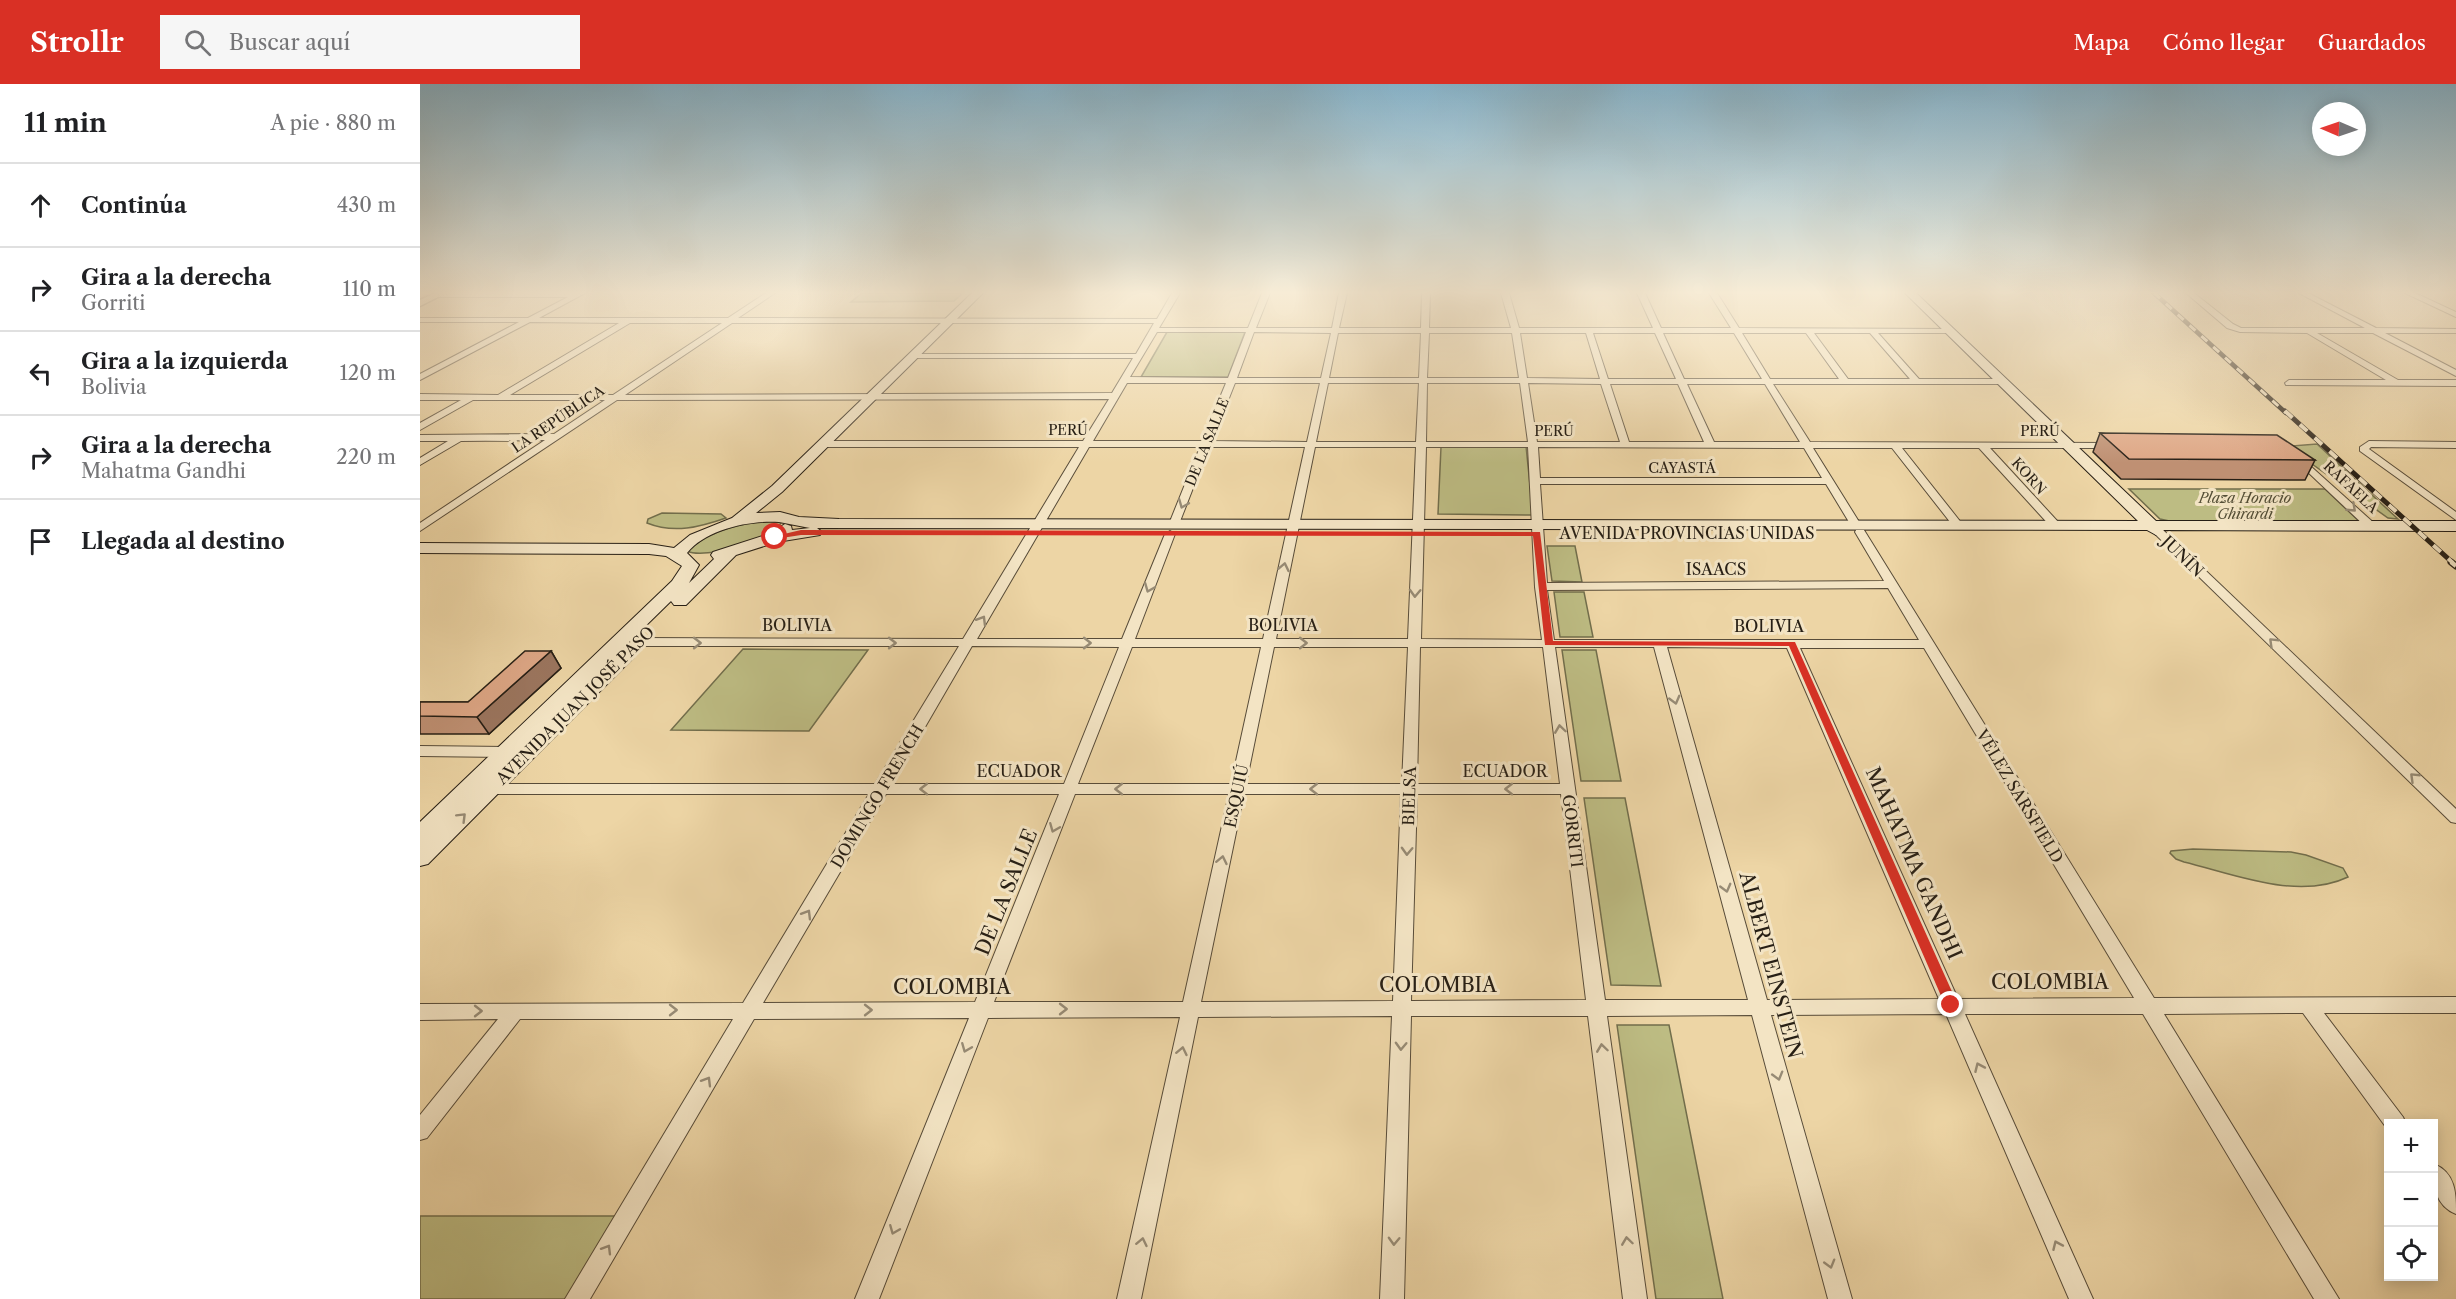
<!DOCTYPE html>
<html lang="es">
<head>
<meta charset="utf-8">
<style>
  body { margin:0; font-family:"Libre Caslon Text",serif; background:#f6f6f6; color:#202124 }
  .controls { position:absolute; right:18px; bottom:18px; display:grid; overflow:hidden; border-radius:0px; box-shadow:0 3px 15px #0003 }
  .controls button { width:54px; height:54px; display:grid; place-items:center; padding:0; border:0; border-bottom:2px solid #e0e0e0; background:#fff; color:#202124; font:30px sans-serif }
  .compass { position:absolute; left:1892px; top:18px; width:54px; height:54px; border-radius:50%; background:#fff; box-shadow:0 3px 15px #0003; rotate:272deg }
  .stop { position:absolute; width:18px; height:18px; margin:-14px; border:4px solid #d93025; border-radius:50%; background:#fff }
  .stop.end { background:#d93025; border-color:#fff; box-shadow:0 2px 6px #0008 }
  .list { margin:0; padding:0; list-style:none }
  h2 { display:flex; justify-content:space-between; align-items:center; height:78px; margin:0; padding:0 24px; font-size:26px }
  h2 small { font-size:20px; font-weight:400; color:#757577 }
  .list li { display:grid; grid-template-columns:39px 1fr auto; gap:18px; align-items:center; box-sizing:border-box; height:84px; padding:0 24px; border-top:2px solid #e0e0e0 }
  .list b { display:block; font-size:22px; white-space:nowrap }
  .list p { margin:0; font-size:20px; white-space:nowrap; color:#757577 }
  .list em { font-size:20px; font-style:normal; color:#757577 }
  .icon { flex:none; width:33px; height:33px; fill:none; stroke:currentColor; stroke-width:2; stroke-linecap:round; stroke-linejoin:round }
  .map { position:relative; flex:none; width:2036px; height:1215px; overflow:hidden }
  header { display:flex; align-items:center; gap:36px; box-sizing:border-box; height:84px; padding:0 30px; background:#d93025; color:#fff }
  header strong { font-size:28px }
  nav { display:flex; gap:33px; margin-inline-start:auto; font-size:21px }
  .search { width:420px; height:54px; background:#f6f6f6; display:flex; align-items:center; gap:15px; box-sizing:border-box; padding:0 21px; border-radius:0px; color:#757577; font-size:22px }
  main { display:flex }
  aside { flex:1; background:#fff }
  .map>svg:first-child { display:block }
</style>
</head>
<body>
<header>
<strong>Strollr</strong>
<div class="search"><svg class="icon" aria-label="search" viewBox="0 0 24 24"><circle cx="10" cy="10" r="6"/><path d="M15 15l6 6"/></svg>Buscar aquí</div>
<nav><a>Mapa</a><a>Cómo llegar</a><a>Guardados</a></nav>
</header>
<main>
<aside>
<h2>11 min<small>A pie · 880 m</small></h2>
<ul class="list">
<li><svg class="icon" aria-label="ahead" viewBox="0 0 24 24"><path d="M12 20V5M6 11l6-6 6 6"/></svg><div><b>Continúa</b></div><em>430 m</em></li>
<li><svg class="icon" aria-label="right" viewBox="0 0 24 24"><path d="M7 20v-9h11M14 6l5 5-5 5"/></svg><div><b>Gira a la derecha</b><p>Gorriti</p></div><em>110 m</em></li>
<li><svg class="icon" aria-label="left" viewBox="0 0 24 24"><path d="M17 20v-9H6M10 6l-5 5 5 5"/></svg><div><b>Gira a la izquierda</b><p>Bolivia</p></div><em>120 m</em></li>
<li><svg class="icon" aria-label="right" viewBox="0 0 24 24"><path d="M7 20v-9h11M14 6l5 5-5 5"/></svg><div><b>Gira a la derecha</b><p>Mahatma Gandhi</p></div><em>220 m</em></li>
<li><svg class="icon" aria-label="arrive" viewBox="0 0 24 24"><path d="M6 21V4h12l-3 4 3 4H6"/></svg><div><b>Llegada al destino</b></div></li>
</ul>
</aside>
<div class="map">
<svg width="2036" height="1215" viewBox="0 0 2036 1215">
  <rect width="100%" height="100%" fill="#edd5a5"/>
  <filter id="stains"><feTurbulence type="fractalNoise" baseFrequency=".00333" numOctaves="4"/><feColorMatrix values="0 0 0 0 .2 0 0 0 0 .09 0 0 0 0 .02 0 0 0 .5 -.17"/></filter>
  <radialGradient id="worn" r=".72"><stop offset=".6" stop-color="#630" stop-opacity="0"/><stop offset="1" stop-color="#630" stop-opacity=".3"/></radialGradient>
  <g fill="#bdbc83" stroke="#726e4c" stroke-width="1.5">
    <path d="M442,209h101l-9,8 -103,1z"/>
    <path d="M747,248h78l-17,45h-87z"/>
    <path d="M1897,360l81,75 -10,-1 -76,-54 -21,-18z"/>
    <path d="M1106,362l7,69 -95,-1 3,-67z"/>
    <path d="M1709,405h196l36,34 -187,-1 -14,-3z"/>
    <path d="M242,429l59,1 5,4c-26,9 -52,16 -79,5l1,-4z"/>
    <path d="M356,436l5,3c-9,17 -76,37 -94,28 25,-22 56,-28 89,-31z"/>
    <path d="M1127,462h28l7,36 -30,-1z"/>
    <path d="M1134,508h30l9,45h-33z"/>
    <path d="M323,565l125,1 -59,81 -138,-1z"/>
    <path d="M1142,566h34l25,131h-40z"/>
    <path d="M1164,714h41l36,188 -50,-1z"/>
    <path d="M1773,765l98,3 15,3 37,13 5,9c-50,24 -114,-3 -164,-15l-8,-3 -6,-6 1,-2z"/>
    <path d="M1197,941h52l54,274h-67z"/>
    <path d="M0,1132h197l-50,83h-147z"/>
  </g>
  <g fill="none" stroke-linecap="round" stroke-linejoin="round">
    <g stroke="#584c39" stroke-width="2">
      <g id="minor">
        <path d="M17,209h148l-46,25h189l38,-25h9l-37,25 419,1 15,-26h8l-21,35h89l14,-35h8l-14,35h76l7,-35h8l-8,35h82l1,-35h8l-1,35h82l-10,-35h8l10,35h134l-16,-35h8l16,35h70l-22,-35h8l22,35 213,1v4h-74l41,46h83l4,3 -1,2h-232l37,58 305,1v4l-3,1h-122l70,76v4h-8l-73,-80h-77l61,77 -5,3 -4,-1 -62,-79h-79l48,77 -1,2h-8l-26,-43h-286l7,99 337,-2 -29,-49 1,-2h8l290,468 302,-1v16h-132l79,104 3,7h-18v6l-85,-117 -139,1 175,285h-25l-171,-285h-178l128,285h-24l-123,-285 -175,1 81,284h-24l-76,-284 -145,1 40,283h-24l-35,-283h-177l-7,283h-24l12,-283 -194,1 -57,282h-24l63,-282 -192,1 -109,281h-24l114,-281 -215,1 -164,280h-25l168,-280h-213l-93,119 -7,2v-25l78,-96 -78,1v-16l323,-1 126,-209h-380l-5,-1 -4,-9 2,-4h10l2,4h381l84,-138h-321l-6,-4 6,-4 325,1 116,-192h-255l-5,-3 5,-3h259l26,-42 -492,1 -197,131v-8l125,-83 -84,1 -41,24v-7l28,-17h-28v-6l134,-1 51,-34h-132l-53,30v-7l41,-23h-41v-6l78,1 121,-72 -89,-1 -110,58v-6l99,-52h-99v-4h108l40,-21h-130l-4,-2zM210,239h92l-109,72h-103zM312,239h422l-18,31h-223l-4,2 4,2h220l-21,35 -487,2zM737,248h89l-18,46 -98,-1zM834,248l77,1 -10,45h-84zM918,249h83l-2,45h-90zM1009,249h83l7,45h-92zM1100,249h66l14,46 -73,-1zM1173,249h62l21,46h-68zM1243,249h71l28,46h-78zM1322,249h64l33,46h-69zM1394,249h56l40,46h-62zM707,299h99l-24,58h-109zM815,299h85l-13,59 -95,-1zM908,299h91l-3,59h-100zM1007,299h93l8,59h-102zM1108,299l73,1 19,58h-83zM1190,300h68l26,58h-75zM1267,300h78l35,58h-86zM669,363h111l-31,77 5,3 5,-3 30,-77h96l-42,192h-128l40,-105 -5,-3 -5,3 -43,105h-145zM895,363h101l-8,192h-132zM1006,363h102l7,140 7,53 -121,-1zM1118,363l266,1 18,30h-282zM1468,504l31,52h-365l-7,-50zM552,562l147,1 -55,137h-172zM712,563h129l-30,137h-153zM854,563h134l-6,137h-156zM1000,563h123l17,137h-143zM1135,563h99l94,353h-143zM1247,563l120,1 152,351 -172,1zM1380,564h124l210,350 -176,1zM466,710h173l-84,208 -212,1zM655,710h154l-46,208h-189zM824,710h157l-8,207 -192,1zM997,710h144l25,206 -175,1z"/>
        <path d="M1766,209h8l39,31 8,4h124l-66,-35h9l68,35 80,1v4h-71l71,37v6l-83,-43h-56l81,47h58v6l-170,-1 -1,-2 4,-3h97l-79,-47 -67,-1 -13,-4z"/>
        <path d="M1985,209h10l41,19v5z"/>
        <path d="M1949,357l87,1v6l-85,-1 -2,2 87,63v8l-96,-69v-4z"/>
        <path d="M1877,370l78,70v4h-8l-73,-69 -2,-2z"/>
        <path d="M1739,445l4,1 293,279v14l-5,-1 -296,-288v-4z"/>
        <path d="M0,662l86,1 7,5 -7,5 -86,-1z"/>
        <path d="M2014,1080c22,9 22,30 22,50 -21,-8 -24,-31 -22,-50z"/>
      </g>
    </g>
    <g stroke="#584c39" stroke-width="3">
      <path id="tertiary" d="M15,209h11l-26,13v-6z"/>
    </g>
    <g stroke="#271f15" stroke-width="2">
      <path id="secondary" d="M552,209h11l-201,199 -26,21 24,-1 19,5 40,2 1299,2 -233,-228h11l240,228h300v10l-292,-1 -8,5 -9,-5 -1330,-2 5,4 -2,3 -43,7 -41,13 -50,50h-12l-3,-4 -48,47 11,1 2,4 -2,4 -206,207 -8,2v-44l252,-241 10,-15 -16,-10 -17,-2 -229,-1v-10l229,1 25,4 16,-13 42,-17 40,-32zM359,438l31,6 -18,2 -1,-4 -6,-2 -16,10 -56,18 -2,3 3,4 -25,24 10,-18 -12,-12c19,-24 63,-33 92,-31z"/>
    </g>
    <use href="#minor" fill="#f3e4c4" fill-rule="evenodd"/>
    <use href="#tertiary" fill="#f3e4c4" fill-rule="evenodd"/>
    <use href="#secondary" fill="#f3e4c4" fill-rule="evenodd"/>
    <g stroke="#271f15" stroke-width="4.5">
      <path id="rail-far2" d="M1734,209l132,120"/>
    </g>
    <g stroke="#271f15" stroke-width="5">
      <path id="rail-far1" d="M1865,327l168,152"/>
    </g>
    <g stroke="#271f15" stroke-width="7">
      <path id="rail" d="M2031,478l5,4"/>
    </g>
    <use href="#rail-far2" stroke="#f3e4c4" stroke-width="3" stroke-dasharray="8" stroke-linecap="butt"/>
    <use href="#rail-far1" stroke="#f3e4c4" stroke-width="4" stroke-dasharray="10" stroke-linecap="butt"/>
    <use href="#rail" stroke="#f3e4c4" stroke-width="4.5" stroke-dasharray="13" stroke-linecap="butt"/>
  </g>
  <g fill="#bf9073" stroke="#271f15" stroke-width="1.5">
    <path d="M1680,349l215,27 -10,20 -184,-1 -28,-27z"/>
    <path d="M131,567l10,17 -72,66h-69v-32h48z"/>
  </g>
  <path fill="#9b755e" stroke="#271f15" stroke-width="1.5" d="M131,567l10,17 -72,66 -12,-17z"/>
  <g fill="#dea786" stroke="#271f15" stroke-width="1.5">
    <path d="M1680,349l177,2 38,25 -186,-1z"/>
    <path d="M105,567h26l-74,66 -57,-1v-14h48z"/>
  </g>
  <defs><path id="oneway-chevron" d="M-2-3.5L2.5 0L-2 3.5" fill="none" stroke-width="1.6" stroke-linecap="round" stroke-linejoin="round" transform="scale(1.5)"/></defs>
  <g stroke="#978b75">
    <use href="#oneway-chevron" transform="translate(763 420) rotate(112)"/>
    <use href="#oneway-chevron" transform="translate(1932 424) rotate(43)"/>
    <use href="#oneway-chevron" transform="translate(864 483) rotate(-78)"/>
    <use href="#oneway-chevron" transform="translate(729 504) rotate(112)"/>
    <use href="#oneway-chevron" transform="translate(995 509) rotate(92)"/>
    <use href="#oneway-chevron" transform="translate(562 536) rotate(-59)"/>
    <use href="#oneway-chevron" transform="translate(1853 558) rotate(-136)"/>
    <use href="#oneway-chevron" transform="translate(277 559)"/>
    <use href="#oneway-chevron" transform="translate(472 559)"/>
    <use href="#oneway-chevron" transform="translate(667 559)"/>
    <use href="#oneway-chevron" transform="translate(883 559)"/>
    <use href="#oneway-chevron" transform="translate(1255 616) rotate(75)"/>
    <use href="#oneway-chevron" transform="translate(1140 645) rotate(-98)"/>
    <use href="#oneway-chevron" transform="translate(1994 693) rotate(-136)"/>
    <use href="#oneway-chevron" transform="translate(504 705) rotate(-180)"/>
    <use href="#oneway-chevron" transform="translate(699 705) rotate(-180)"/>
    <use href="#oneway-chevron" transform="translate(894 705) rotate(180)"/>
    <use href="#oneway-chevron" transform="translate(1089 705) rotate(180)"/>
    <use href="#oneway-chevron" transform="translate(42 733) rotate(-45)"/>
    <use href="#oneway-chevron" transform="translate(634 744) rotate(112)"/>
    <use href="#oneway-chevron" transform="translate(987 767) rotate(92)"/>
    <use href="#oneway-chevron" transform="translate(802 776) rotate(-78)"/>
    <use href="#oneway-chevron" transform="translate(1306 804) rotate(75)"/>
    <use href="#oneway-chevron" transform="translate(387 830) rotate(-59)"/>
    <use href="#oneway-chevron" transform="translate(643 925)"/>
    <use href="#oneway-chevron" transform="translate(253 926)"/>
    <use href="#oneway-chevron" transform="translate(448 926)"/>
    <use href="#oneway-chevron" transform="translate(58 927)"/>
    <use href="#oneway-chevron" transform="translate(981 962) rotate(92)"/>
    <use href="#oneway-chevron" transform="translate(546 964) rotate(112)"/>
    <use href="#oneway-chevron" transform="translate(1182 964) rotate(-98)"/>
    <use href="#oneway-chevron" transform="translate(762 967) rotate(-78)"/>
    <use href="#oneway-chevron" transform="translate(1559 983) rotate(-114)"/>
    <use href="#oneway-chevron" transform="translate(1358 992) rotate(74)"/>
    <use href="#oneway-chevron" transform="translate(287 997) rotate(-59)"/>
    <use href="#oneway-chevron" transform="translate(474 1146) rotate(112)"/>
    <use href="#oneway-chevron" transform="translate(974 1157) rotate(92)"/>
    <use href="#oneway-chevron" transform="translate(1207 1157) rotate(-98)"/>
    <use href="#oneway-chevron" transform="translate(722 1158) rotate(-78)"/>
    <use href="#oneway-chevron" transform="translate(1637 1161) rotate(-114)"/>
    <use href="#oneway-chevron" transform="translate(187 1165) rotate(-59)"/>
    <use href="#oneway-chevron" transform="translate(1410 1180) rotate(74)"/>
  </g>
  <linearGradient id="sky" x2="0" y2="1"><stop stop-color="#88b6ce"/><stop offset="0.55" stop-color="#f7ecd6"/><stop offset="1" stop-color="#f7ecd6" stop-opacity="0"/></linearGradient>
  <rect width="2036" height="379" fill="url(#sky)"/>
  <path fill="#d93025" d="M381,446l739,2 13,109 242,1 163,363 -7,5 -6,-5 -156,-359 -244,-1 -12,-109 -732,-1 -26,4 -4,-2z"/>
  <g text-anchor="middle" stroke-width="6" stroke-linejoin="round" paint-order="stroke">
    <g font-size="14" fill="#271f15" stroke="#f3e4c4">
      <text transform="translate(138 335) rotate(-34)" y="5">LA REPÚBLICA</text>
      <text x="648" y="351">PERÚ</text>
      <text x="1134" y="352">PERÚ</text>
      <text x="1620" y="352">PERÚ</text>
      <text transform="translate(787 358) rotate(-68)" y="5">DE LA SALLE</text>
      <text x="1262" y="389">CAYASTÁ</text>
      <text transform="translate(1609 392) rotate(48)" y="5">KORN</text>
      <text transform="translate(1931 403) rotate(43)" y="5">RAFAELA</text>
    </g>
    <g font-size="14" font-style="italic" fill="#544e36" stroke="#f3e4c4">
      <text x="1825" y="419">Plaza Horacio<tspan x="1825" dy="16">Ghirardi</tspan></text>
    </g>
    <g font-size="16" fill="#271f15" stroke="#f3e4c4">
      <text x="1267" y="455">AVENIDA PROVINCIAS UNIDAS</text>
      <text transform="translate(1763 472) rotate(44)" y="6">JUNÍN</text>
      <text x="1296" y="491">ISAACS</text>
      <text x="377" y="547">BOLIVIA</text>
      <text x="863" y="547">BOLIVIA</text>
      <text x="1349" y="548">BOLIVIA</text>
      <text transform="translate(155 621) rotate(-45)" y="6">AVENIDA JUAN JOSÉ PASO</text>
      <text x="599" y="693">ECUADOR</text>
      <text x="1085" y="693">ECUADOR</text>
      <text transform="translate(457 712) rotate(-59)" y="6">DOMINGO FRENCH</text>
      <text transform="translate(816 712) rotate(-78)" y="6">ESQUIÚ</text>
      <text transform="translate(989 712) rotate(-88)" y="6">BIELSA</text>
      <text transform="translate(1600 712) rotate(59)" y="6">VÉLEZ SARSFIELD</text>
      <text transform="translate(1153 747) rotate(83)" y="6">GORRITI</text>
    </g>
    <g font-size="20" fill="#271f15" stroke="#f3e4c4">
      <text transform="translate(1494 779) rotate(66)" y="7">MAHATMA GANDHI</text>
      <text transform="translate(586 808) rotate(-68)" y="7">DE LA SALLE</text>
      <text transform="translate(1351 881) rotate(75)" y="7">ALBERT EINSTEIN</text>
      <text x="1630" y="905">COLOMBIA</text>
      <text x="1018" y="908">COLOMBIA</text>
      <text x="532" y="910">COLOMBIA</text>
    </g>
  </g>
  <rect width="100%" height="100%" filter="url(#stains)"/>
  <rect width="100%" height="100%" fill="url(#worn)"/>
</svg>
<div class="controls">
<button>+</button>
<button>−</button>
<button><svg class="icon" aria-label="locate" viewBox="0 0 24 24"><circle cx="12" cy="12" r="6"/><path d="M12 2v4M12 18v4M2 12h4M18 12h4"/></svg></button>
</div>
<svg class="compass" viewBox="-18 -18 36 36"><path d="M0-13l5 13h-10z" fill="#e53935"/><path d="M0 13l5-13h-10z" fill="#757577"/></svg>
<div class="stop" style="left:355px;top:453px"></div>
<div class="stop end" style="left:1531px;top:921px"></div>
</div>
</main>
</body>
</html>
